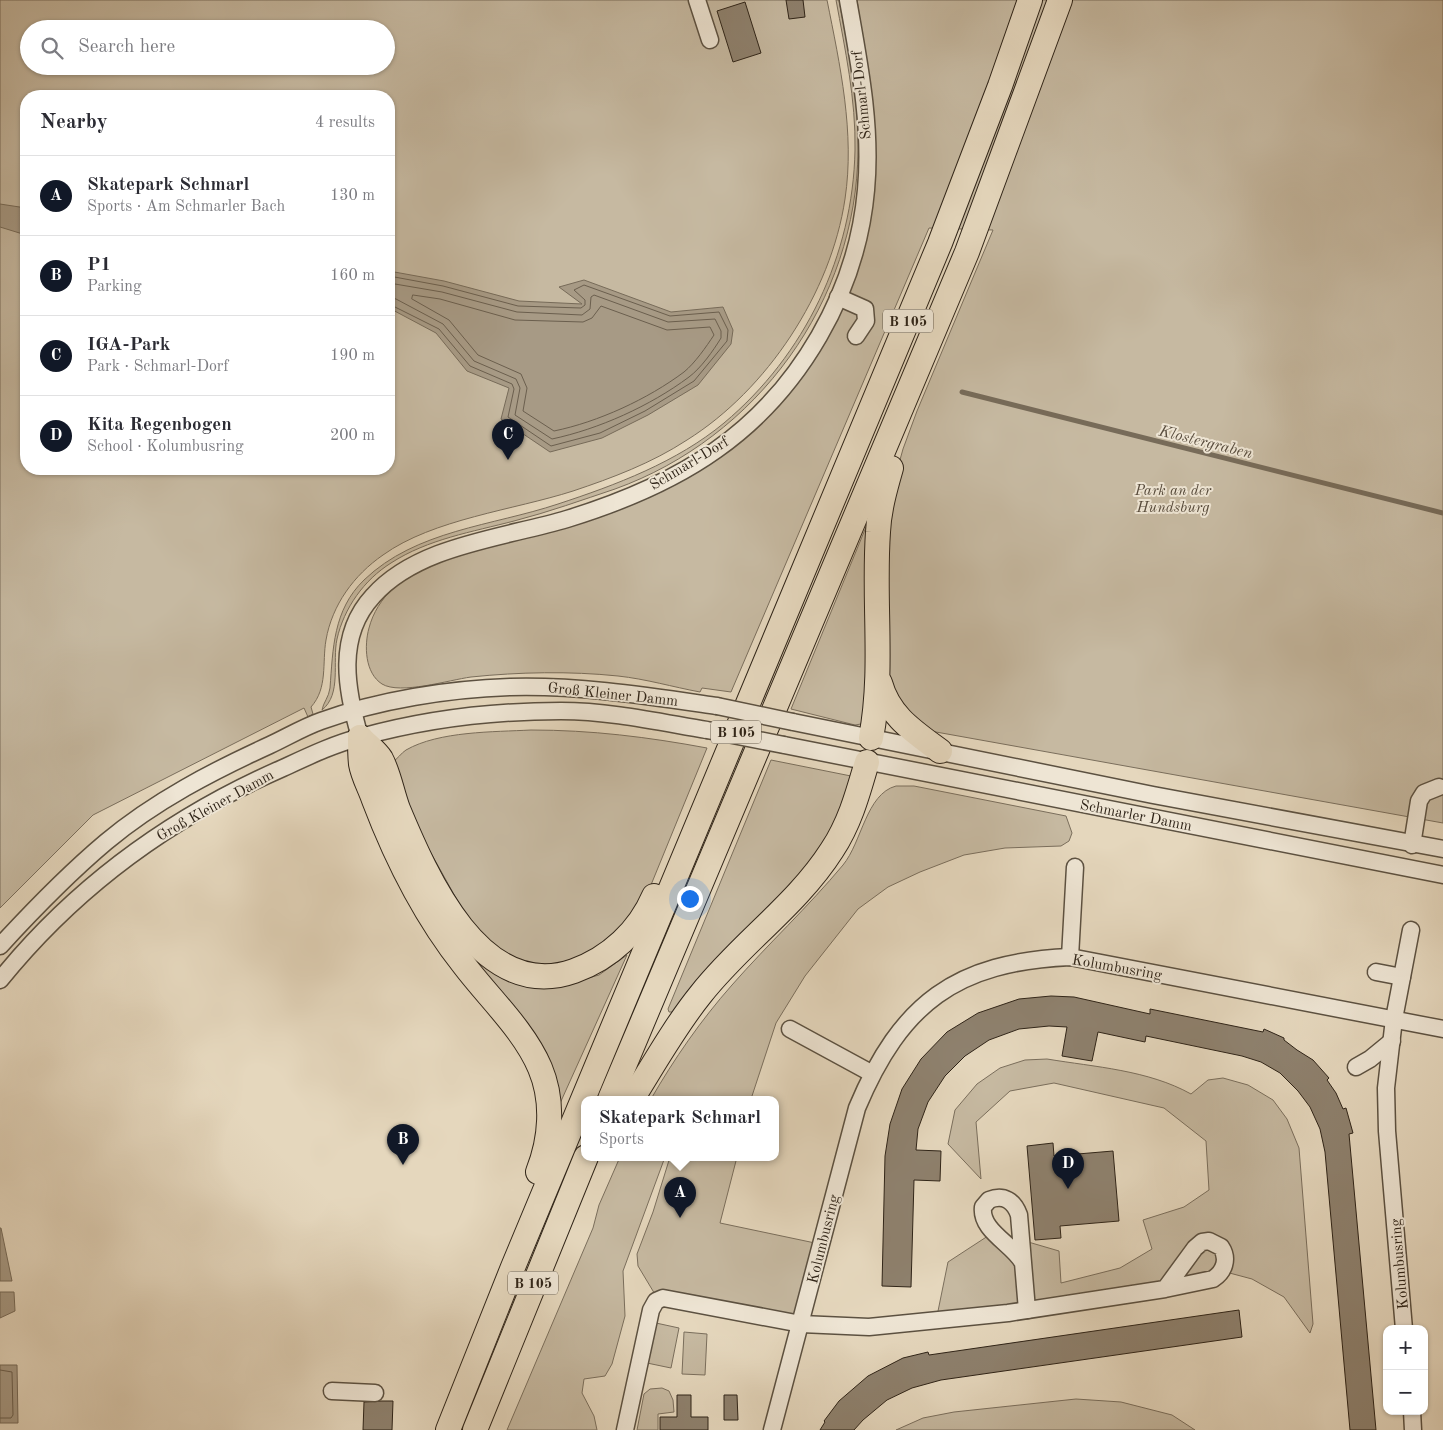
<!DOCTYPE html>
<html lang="en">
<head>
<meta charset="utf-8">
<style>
  body { margin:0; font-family:"Old Standard TT",serif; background:#f2f2f3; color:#2b2b33 }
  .controls { position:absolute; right:15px; bottom:15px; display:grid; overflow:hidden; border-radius:10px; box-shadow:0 1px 4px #0004 }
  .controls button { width:45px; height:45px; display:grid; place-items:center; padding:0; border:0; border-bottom:1px solid #e1e1e2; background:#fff; color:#2b2b33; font:25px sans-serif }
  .you { position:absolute; left:689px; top:898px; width:18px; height:18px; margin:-12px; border:4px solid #fff; border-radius:50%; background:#1a73e8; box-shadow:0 0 0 8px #1a73e833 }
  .badge { display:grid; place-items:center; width:32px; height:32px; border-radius:50%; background:#111827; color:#fff; font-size:16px; font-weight:700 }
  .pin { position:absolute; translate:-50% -41px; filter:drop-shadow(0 1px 2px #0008) }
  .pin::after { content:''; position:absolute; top:26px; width:18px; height:15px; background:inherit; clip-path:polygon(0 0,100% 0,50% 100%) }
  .popup { position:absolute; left:581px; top:1096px; width:198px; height:65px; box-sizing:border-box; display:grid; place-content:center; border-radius:10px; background:#fff; filter:drop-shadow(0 1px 4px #0005); font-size:16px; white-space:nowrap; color:#7c7c81 }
  .popup b { font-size:19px; color:#2b2b33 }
  .popup::after { content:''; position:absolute; left:50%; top:100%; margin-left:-10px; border:10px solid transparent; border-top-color:#fff }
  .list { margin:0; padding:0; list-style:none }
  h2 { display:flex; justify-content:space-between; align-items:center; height:65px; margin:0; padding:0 20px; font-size:21px }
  h2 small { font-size:16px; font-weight:400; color:#7c7c81 }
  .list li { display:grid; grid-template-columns:32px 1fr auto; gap:15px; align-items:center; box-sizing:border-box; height:80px; padding:0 20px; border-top:1px solid #e1e1e2 }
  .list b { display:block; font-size:19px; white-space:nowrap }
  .list p { margin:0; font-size:16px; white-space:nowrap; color:#7c7c81 }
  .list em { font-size:16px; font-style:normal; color:#7c7c81 }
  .icon { flex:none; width:28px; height:28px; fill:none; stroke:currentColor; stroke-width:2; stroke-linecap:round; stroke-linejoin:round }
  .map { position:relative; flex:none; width:1443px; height:1430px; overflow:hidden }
  .search { position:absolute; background:#fff; box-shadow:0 1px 4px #0004; left:20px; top:20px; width:375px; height:55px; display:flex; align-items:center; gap:12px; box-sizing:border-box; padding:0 18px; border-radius:28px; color:#7c7c81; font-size:19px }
  .panel { position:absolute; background:#fff; box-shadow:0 1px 4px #0004; left:20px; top:90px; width:375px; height:385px; border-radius:20px }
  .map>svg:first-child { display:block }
</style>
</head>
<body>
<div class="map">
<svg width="1443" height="1430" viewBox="0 0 1443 1430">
  <rect width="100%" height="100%" fill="#e5d7bd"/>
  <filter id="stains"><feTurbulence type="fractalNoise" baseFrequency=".004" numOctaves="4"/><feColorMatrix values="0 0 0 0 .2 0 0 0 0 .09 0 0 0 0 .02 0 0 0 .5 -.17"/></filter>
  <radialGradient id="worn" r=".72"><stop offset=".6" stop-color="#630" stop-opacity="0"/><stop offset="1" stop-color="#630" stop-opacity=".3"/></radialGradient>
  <g fill="#c6b9a1" stroke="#7a6e5c" fill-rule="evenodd">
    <path d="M0,0h827c13,65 28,133 18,199 -14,94 -78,191 -158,241 -35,23 -75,38 -114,51 -59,19 -140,28 -190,64 -29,20 -51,50 -57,85 -4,23 2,48 -15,67l2,7 -5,3 -4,-9 -211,107 -93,93zM29,29h357v37h-357zM26,96h363v373h-363z"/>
    <path d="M836,0h3c9,49 20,100 19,150 -1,151 -101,288 -243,339 -33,11 -66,23 -101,32 -42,11 -86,18 -123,42 -27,17 -47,45 -54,76 -5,23 5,55 -15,71 1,-7 7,-13 8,-22 3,-39 3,-78 34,-108 52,-50 128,-54 194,-76 58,-19 119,-42 166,-81 81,-68 129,-168 131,-273 1,-50 -10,-101 -19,-150z"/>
    <path d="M857,0h586v823l-507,-91 -14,-4 -34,-41 -3,-105 8,-97 10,-36 14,-38 76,-181 -64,-2 -198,464 -29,-4 -2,4c-27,-5 -54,-13 -82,-16 -48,-5 -99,-4 -147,1 -22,3 -71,18 -89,7 -17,-11 -18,-38 -13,-56 8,-31 34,-52 63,-65l234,-76 138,-113 64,-148 7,-52 -1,-60z"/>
    <path d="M871,515v171l-10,38 -6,1 -64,-16z"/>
    <path d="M531,730c60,0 117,7 176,18l-63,154 -40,46 -49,17 -29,-3 -28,-12 -27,-25 -59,-106 -20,-57c6,-3 9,-9 14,-12 33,-19 88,-18 125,-20z"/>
    <path d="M771,760l80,16 -8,36 -29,49 -141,151h-4l-1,-3z"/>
    <path d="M896,786h18l152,30 6,17 -3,8 -8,5 -56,2 -41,7 -44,17 -32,15 -30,22 -53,67 -29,47 -25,76h-100c23,-40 50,-79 81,-114 36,-41 76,-78 111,-120 19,-23 23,-71 53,-79z"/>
    <path d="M453,930l113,54 33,-9 28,-20 -70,155 -92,-155z"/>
    <path d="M1047,1059c48,8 101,11 144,35l17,-14 15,-2 25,7 25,15 14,19 12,29 14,176 -3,9 -26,-36 -32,-18 -30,-8 -286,50 12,-59 46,-30 65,19 2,32 59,-15 32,-19 -9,-29 41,-13 25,-17 -3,-49 -42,-33 -110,-25 -44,8 -34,31 5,57 -33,-35 7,-34 22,-26 23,-16 25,-8z"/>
    <path d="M620,1157h45l-42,114 2,45 -13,48 -7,12 -21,3 -2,14 12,23 3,14h-90l86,-202 6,-23z"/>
    <path d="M670,1157h67l-17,66 95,20 -19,73 -140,-20 -18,-30 -1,-12 16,-42z"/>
    <path d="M656,1323l23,5 -8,40 -24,-5z"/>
    <path d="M684,1332l23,2 -2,41 -23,-1z"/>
    <path d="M662,1388l7,3 4,9 1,12 -16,2v16h-21l7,-36 6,-5z"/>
    <path d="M1076,1399l45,3 51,13 23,15h-299l27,-12 31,-6z"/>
  </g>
  <g fill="#a79a85" stroke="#776b59">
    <path d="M0,204l26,4v27l-26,-8z"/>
    <path d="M389,271l55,10 75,20 63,3 -23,-17 25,-7 87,32 52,-5 10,23 -2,14 -33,41 -50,30 -46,23 -52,14 -49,-33 8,-31 -42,-17 -31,-38 -47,-25z"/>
    <path d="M0,1228h1l11,53h-12z"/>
    <path d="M0,1292h14l1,19 -15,7z"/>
    <path d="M0,1365h17l1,58h-18z"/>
  </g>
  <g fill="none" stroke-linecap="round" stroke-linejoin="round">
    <g stroke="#6b5f4e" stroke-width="1">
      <path d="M389,276l54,10 75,20 63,2 4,-3v-5l-11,-10 10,-5 86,31 49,-4 9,18 -1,11 -33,40 -49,30 -45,22 -49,13 -43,-29 6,-28 -2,-5 -42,-18 -31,-37 -50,-25"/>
      <path d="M389,283l53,9 75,20 65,3 8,-6 1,-12 3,-2 74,27 47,-3 6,12v7c-8,13 -20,30 -32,39 -39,29 -90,52 -137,62l-37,-24 5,-27 -4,-9 -42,-18 -31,-37 -47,-25 -7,-2"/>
      <path d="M413,295l27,4 75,21 68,2 9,-4 9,-12 66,24 43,-3 4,8c-8,12 -19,28 -30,37 -36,27 -86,50 -130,59l-31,-20 4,-23 -6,-14 -43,-19 -29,-35 -37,-21z"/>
      <path d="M0,1370l12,2 1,43 -2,3h-11"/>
    </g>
    <path stroke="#776b59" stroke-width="5" d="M962,392l481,121"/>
  </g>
  <g fill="#8e816e" stroke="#2f2418">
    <path d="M786,0h17l2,17 -16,2z"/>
    <path d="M745,2l16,51 -28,9 -16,-51z"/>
    <path d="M1051,996l23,1 76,17v-5l113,23 1,-3 20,9v2l13,10 16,10 16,18 -2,2 9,13 7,16 3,-1 7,25 -4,1 27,296h-26l-25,-278 -5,-23 -10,-22 -12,-16 -18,-18 -19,-11 -19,-6 -96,-20 -1,6 -47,-10 -6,29 -30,-5 5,-29 -18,-1 -30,3 -30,11 -24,16 -20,20 -17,26 -10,27 -2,21 25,1 -1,30 -26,-1 -3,107 -29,-1 3,-130 5,-32 12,-35 19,-30 26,-27 31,-19 41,-14z"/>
    <path d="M1053,1143l1,13 59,-5 6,70 -59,5 1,12 -26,2 -8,-94z"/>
    <path d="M1239,1310l3,27 -301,43 -29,8 -25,12 -24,20 -9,10h-34l5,-8 -1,-1 15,-20 29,-25 35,-18 25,-6 1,3z"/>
    <path d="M677,1395h14v22h17v13h-48v-13h17z"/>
    <path d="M724,1395h13l1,25h-14z"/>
    <path d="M381,1401h12l-1,29h-29l1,-28z"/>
  </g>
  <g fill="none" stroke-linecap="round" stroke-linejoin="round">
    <g stroke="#5c5141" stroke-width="19">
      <g id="minor">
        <path d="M697,0l13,40"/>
        <path d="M838,297l27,12 1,12 -10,15"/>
        <path d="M793,722l360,73 290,54"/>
        <path d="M360,737c-14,-47 -24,-101 13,-141 45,-51 131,-58 194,-77 52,-16 104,-37 149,-69 84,-59 141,-158 150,-260 6,-64 -7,-128 -18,-190"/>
        <path d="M784,745l659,130"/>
        <path d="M1412,845l7,-44 5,-8 15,-6"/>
        <path d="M0,946c34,-37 68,-72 106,-104 49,-41 107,-71 164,-97 17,-8 34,-18 51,-24 58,-21 128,-32 189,-34 69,-2 138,9 207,19"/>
        <path d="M1070,957l5,-90"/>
        <path d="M1376,972l26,5"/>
        <path d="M0,980c76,-94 173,-164 283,-212 26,-12 51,-24 78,-31 65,-18 133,-26 200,-26 49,0 98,11 146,19"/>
        <path d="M790,1029l81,44"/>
        <path d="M1356,1067l14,-8 22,-18"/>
        <path d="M1023,1263c-10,-19 -43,-32 -40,-56l6,-7c15,-6 25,1 30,15l8,95"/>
        <path d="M1404,1329l-17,-198 -1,-43 8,-69 17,-89"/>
        <path d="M332,1391l43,2"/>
        <path d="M1412,1411l1,19"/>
        <path d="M625,1430l26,-120 5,-9 7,-3 138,26 68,3 139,-14 157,-24 48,-10c11,-7 16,-20 8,-32l-12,-6 -7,1 -7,6 -30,41"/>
        <path d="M772,1430l85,-322c44,-105 99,-146 213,-151l373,72"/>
      </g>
    </g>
    <g stroke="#2f2418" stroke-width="26">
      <g id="highway">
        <path d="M880,683c9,33 33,48 60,68"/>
        <path d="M360,737c0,9 0,18 1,27 2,12 9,24 13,36 22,58 51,116 90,165 25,33 60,65 76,103 14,33 11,71 -2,104"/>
        <path d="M360,737c6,7 16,14 21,22 8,15 11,34 17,50 28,67 83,195 176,162 36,-13 65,-40 80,-75"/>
        <path d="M871,738c13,-68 2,-137 7,-206 1,-22 7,-43 13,-64"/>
        <path d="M610,1099l357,-847 93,-252"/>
        <path d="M632,1099c22,-35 43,-73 69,-105 40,-51 96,-89 131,-144 18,-27 26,-57 35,-88"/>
        <path d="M448,1430l65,-163 427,-1024 60,-157 30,-86"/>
        <path d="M475,1430l111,-273"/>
      </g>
    </g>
    <use href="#minor" stroke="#eee5d4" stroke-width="16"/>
    <use href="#highway" stroke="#e5d7bd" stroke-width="24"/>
    <g stroke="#5c5141" stroke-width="19" stroke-linecap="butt">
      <g id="minor-bridge">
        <path d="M717,706l76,16"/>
        <path d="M707,730l77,15"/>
      </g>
    </g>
    <use href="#minor-bridge" stroke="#eee5d4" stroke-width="16"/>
  </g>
  <g text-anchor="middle" stroke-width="4" stroke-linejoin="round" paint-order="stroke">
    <g fill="#eee5d4" stroke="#685e50" stroke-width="1">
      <rect x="883" y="309.5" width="50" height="23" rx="4"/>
      <rect x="711" y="720.5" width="50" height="23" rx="4"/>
      <rect x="508" y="1271.5" width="50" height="23" rx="4"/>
    </g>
    <g font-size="14" font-weight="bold" fill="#2f2418">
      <text x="908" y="326">B 105</text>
      <text x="736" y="737">B 105</text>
      <text x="533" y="1288">B 105</text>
    </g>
    <g font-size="15" fill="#2f2418" stroke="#eee5d4">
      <text transform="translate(861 95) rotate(-96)" y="5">Schmarl-Dorf</text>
      <text transform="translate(689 463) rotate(-31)" y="5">Schmarl-Dorf</text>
      <text transform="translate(613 694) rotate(6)" y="5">Groß Kleiner Damm</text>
      <text transform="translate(215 805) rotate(-29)" y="5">Groß Kleiner Damm</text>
      <text transform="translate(1136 815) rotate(11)" y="5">Schmarler Damm</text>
      <text transform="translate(1117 967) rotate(10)" y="5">Kolumbusring</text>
      <text transform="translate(823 1239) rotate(-76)" y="5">Kolumbusring</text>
      <text transform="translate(1399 1264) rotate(-95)" y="5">Kolumbusring</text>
    </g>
    <g font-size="15" font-style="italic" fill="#55493a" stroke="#eee5d4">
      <text x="1173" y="495">Park an der<tspan x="1173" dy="17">Hundsburg</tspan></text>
    </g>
    <g font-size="16" font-style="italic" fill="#594d3e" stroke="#eee5d4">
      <text transform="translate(1206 441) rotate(14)" y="6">Klostergraben</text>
    </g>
  </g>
  <rect width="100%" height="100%" filter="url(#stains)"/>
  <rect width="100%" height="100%" fill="url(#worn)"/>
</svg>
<div class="controls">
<button>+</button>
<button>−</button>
</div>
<div class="you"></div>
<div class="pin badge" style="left:680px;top:1218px">A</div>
<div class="popup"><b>Skatepark Schmarl</b>Sports</div>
<div class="pin badge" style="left:403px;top:1165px">B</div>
<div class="pin badge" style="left:508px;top:460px">C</div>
<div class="pin badge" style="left:1068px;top:1189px">D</div>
<div class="search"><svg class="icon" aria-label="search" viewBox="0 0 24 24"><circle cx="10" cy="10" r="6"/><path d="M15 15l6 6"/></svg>Search here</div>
<section class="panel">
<h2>Nearby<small>4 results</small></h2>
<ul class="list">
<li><span class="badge">A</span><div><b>Skatepark Schmarl</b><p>Sports · Am Schmarler Bach</p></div><em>130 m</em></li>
<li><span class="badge">B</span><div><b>P1</b><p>Parking</p></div><em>160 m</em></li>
<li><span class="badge">C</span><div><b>IGA-Park</b><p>Park · Schmarl-Dorf</p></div><em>190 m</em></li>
<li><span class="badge">D</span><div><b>Kita Regenbogen</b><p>School · Kolumbusring</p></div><em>200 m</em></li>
</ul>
</section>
</div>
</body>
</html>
